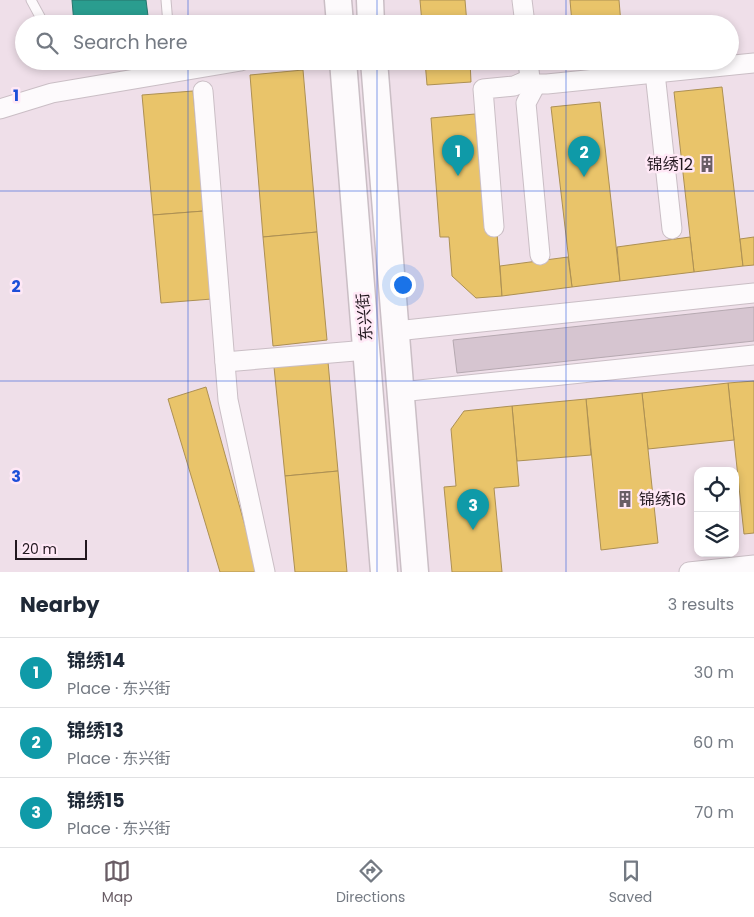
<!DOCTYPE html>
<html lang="en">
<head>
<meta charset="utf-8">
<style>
  body { margin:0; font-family:Poppins,"Noto Sans SC",sans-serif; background:#f6f6f7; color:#1f2937 }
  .controls { position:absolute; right:15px; bottom:15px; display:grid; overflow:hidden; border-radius:10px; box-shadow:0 2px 8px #0003 }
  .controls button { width:45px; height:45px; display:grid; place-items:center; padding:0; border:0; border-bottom:1px solid #e0e1e3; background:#fff; color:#1f2937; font:25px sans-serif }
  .scale { position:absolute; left:15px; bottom:12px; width:72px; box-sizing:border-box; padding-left:5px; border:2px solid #21171e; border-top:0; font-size:14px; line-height:18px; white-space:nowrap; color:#21171e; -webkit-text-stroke:4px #ffe8f6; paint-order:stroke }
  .you { position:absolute; left:402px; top:284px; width:18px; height:18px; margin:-12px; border:4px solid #fff; border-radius:50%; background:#1a73e8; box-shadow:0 0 0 8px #1a73e833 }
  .badge { display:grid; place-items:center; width:32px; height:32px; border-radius:50%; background:#695d65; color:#fff; font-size:16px; font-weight:700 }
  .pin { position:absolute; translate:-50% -41px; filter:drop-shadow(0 1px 2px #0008) }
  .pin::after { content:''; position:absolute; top:26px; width:18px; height:15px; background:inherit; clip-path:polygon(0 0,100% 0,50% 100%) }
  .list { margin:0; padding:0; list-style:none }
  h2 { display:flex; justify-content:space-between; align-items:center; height:65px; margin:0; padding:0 20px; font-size:21px }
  h2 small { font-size:16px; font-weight:400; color:#747a83 }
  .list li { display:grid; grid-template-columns:32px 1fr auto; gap:15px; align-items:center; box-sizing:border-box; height:70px; padding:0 20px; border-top:1px solid #e0e1e3 }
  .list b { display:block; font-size:19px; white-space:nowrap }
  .list p { margin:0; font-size:16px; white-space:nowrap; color:#747a83 }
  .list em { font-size:16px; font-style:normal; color:#747a83 }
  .icon { flex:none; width:28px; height:28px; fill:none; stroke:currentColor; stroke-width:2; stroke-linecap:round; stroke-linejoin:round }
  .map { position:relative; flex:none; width:754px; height:572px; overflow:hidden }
  .search { position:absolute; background:#fff; box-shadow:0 2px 8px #0003; left:15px; right:15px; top:15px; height:55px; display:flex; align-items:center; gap:12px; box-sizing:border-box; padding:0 18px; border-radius:28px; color:#747a83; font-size:19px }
  .sheet { height:275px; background:#fff }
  nav { display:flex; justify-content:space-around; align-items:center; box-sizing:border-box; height:70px; border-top:1px solid #e0e1e3; background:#fff; font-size:14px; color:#747a83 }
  nav a { display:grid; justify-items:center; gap:2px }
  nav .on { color:#695d65 }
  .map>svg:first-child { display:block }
</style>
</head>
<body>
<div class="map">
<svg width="754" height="572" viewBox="0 0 754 572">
  <rect width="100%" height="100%" fill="#efdfe9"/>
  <g fill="#e9c46a" stroke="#ad9053">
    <path d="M420,0h45l2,24h-45z"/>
    <path d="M570,0h49l2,24h-49z"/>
    <path d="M425,61h45l1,21 -44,3z"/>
    <path d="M303,70l14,162 -54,5 -13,-162z"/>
    <path d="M722,87l21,179 -49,6 -20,-180z"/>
    <path d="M193,91l11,120 -51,4 -11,-120z"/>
    <path d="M600,102l20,179 -48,6 -21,-180z"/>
    <path d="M475,114l11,119h11l5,63 -26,2 -24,-22 -3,-39h-9l-9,-119z"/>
    <path d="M204,211l8,88 -51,4 -8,-88z"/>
    <path d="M317,232l10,108 -54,6 -10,-109z"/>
    <path d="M690,237l4,35 -74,9 -3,-34z"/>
    <path d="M754,237v28l-11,1 -3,-27z"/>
    <path d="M568,257l4,30 -70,9 -2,-30z"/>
    <path d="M328,362l10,109 -53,5 -11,-109z"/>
    <path d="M754,381v152l-10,1 -16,-151z"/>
    <path d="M728,383l6,57 -86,9 -6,-56z"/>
    <path d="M206,387l52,185h-38l-52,-173z"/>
    <path d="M642,393l16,150 -57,7 -15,-151z"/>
    <path d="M586,399l5,56 -74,6 -5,-55z"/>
    <path d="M512,406l7,80 -25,2 8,84h-50l-8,-85 12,-1 -5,-57 13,-18z"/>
    <path d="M338,471l9,101h-52l-10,-96z"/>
  </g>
  <path fill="#2a9d8f" stroke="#27756d" d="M72,0h74l3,24h-75z"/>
  <path fill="#d6c5d0" stroke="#b6a9b1" d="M754,307v34l-297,32 -4,-33z"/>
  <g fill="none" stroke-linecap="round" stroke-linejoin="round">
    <g stroke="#cabec5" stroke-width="11">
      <g id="lane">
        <path d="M31,0l13,24"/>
        <path d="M166,0l2,24"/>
      </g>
    </g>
    <g stroke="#cabec5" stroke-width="21">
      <g id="street">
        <path d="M522,0l3,24"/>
        <path d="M528,61l2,18 6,5h11l207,-21"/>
        <path d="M655,73l17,156"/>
        <path d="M536,84l-10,19 14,152"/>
        <path d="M203,91l25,309 37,172"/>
        <path d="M0,109l52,-16 189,-32"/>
        <path d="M494,227l-11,-138 31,-3 16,-7"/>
        <path d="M396,331l358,-38"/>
        <path d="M225,362l142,-12"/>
        <path d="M400,392l354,-37"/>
        <path d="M689,572l65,-7"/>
      </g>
    </g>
    <g stroke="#cabec5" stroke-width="29">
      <g id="secondary">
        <path d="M338,0l2,24"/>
        <path d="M370,0l1,24"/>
        <path d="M343,61l41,511"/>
        <path d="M374,61l41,511"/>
      </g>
    </g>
    <use href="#lane" stroke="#fdfafc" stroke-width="9"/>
    <use href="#street" stroke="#fdfafc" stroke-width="19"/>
    <use href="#secondary" stroke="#fdfafc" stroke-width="26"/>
  </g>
  <path fill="none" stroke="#1d4ed8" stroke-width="1" stroke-opacity="0.55" d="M188,0v24M377,0v24M566,0v24M188,61v511M377,61v511M566,61v511M0,191h754M0,381h754"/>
  <defs>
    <g id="building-bare" transform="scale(1.35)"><path d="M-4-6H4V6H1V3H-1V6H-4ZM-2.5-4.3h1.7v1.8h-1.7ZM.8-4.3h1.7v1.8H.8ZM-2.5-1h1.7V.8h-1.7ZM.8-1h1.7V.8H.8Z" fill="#695d65" stroke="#ffe8f6" stroke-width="2.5" paint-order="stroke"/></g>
  </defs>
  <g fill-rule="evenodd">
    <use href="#building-bare" x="707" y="164"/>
    <use href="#building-bare" x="625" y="499"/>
  </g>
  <g text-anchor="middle" stroke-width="5" stroke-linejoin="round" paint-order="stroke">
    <g font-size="16" fill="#21171e" stroke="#ffe8f6" text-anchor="end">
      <text x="693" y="170">锦绣12</text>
      <text x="639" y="505" text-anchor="start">锦绣16</text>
    </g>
    <g font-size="16" fill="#21171e" stroke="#ffe8f6">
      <text transform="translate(364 317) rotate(-95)" y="6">东兴街</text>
    </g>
  </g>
  <g font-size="16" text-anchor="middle" font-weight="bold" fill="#1d4ed8" stroke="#ffe8f6" stroke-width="5" stroke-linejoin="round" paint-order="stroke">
    <text x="16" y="101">1</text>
    <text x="16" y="292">2</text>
    <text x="16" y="482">3</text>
  </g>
</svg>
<div class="controls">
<button><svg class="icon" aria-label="locate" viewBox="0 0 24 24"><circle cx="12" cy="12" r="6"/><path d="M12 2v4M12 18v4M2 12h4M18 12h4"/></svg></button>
<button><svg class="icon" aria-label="layers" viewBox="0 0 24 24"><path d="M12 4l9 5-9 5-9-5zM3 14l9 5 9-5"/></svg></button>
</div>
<div class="scale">20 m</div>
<div class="you"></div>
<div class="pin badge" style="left:458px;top:176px;background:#0f9aa8">1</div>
<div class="pin badge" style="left:584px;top:177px;background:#0f9aa8">2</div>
<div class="pin badge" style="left:473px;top:530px;background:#0f9aa8">3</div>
<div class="search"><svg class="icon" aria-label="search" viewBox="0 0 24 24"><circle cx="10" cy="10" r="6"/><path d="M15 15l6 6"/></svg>Search here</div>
</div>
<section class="sheet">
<h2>Nearby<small>3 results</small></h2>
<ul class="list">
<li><span class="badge" style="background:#0f9aa8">1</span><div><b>锦绣14</b><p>Place · 东兴街</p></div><em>30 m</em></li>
<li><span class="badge" style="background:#0f9aa8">2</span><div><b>锦绣13</b><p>Place · 东兴街</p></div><em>60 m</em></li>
<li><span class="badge" style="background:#0f9aa8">3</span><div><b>锦绣15</b><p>Place · 东兴街</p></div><em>70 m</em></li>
</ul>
</section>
<nav>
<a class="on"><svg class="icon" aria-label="map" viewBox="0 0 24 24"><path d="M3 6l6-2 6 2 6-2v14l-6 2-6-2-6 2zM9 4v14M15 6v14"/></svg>Map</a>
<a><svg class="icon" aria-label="directions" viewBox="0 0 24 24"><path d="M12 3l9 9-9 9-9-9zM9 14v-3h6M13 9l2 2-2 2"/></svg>Directions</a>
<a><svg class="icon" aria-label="saved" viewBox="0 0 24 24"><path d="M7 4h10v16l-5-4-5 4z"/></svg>Saved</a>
</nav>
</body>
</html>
